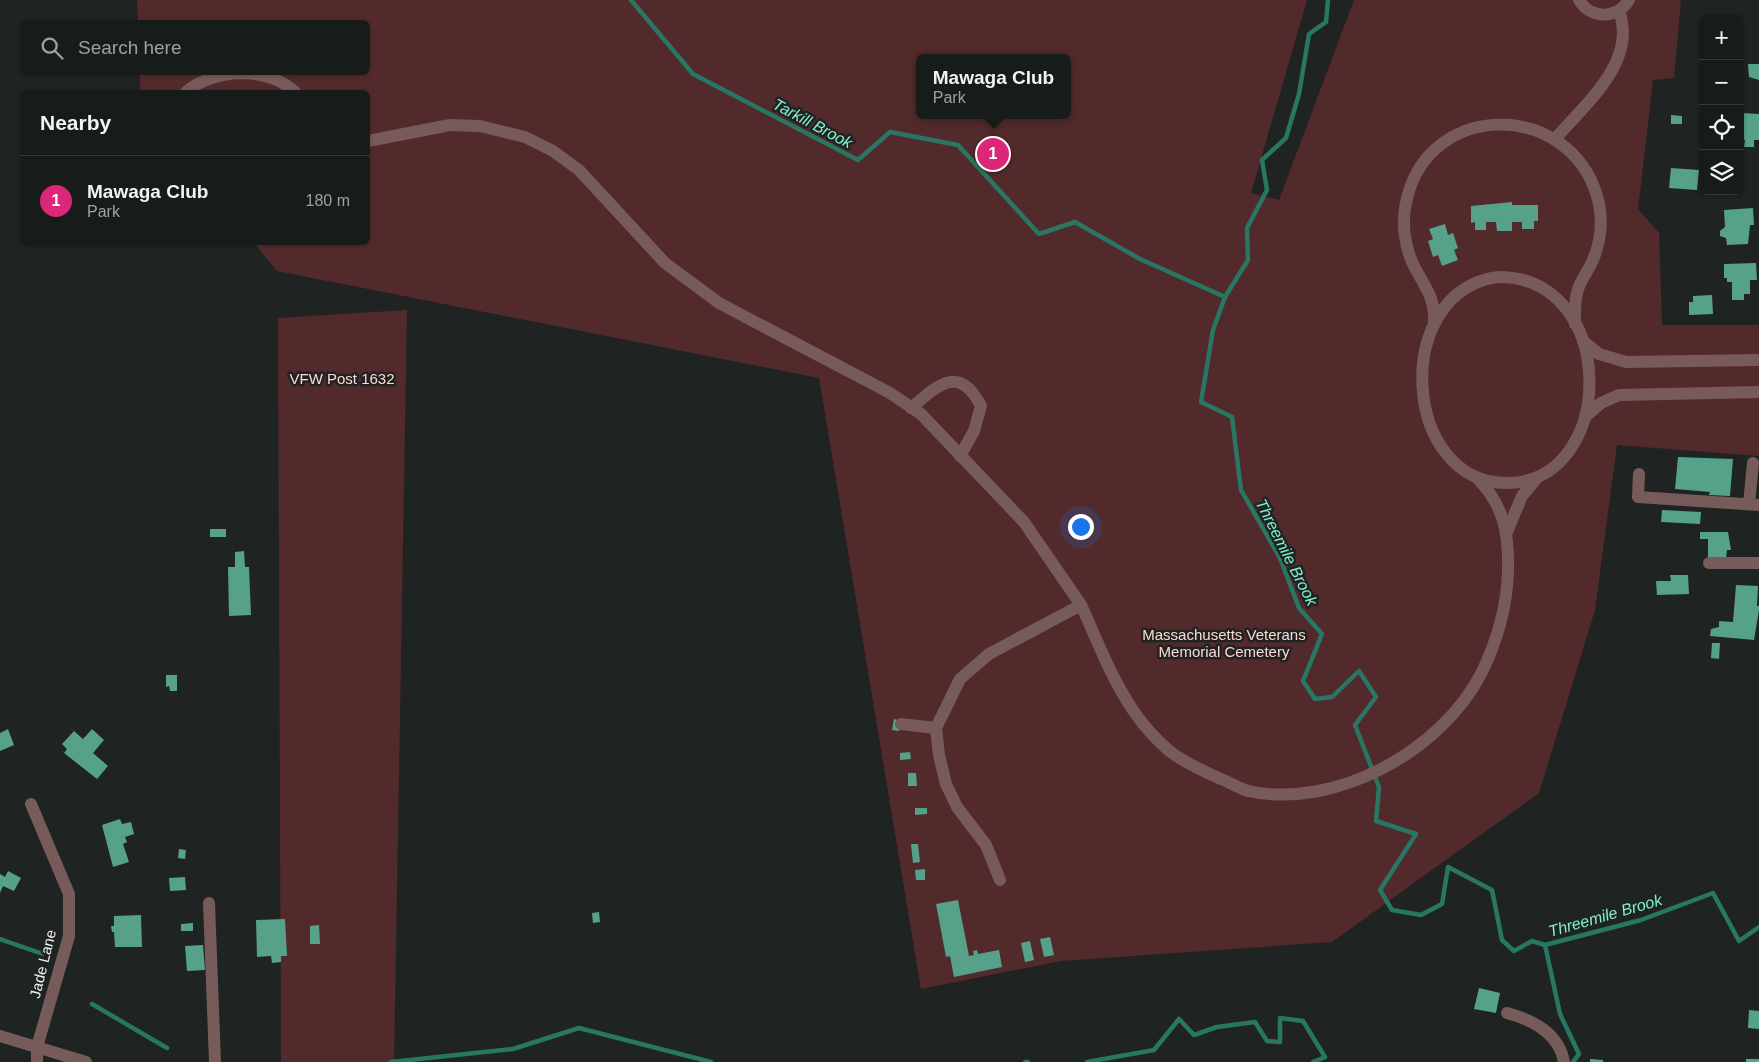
<!DOCTYPE html>
<html lang="en">
<head>
<meta charset="utf-8">
<style>
  body { margin:0; font-family:Helvetica,sans-serif; background:#242827; color:#f1f3f6 }
  .controls { position:absolute; right:15px; top:15px; display:grid; overflow:hidden; border-radius:8px; box-shadow:0 1px 4px #0004 }
  .controls button { width:45px; height:45px; display:grid; place-items:center; padding:0; border:0; border-bottom:1px solid #363939; background:#171b1a; color:#f1f3f6; font:25px sans-serif }
  .you { position:absolute; left:1080px; top:526px; width:18px; height:18px; margin:-12px; border:4px solid #fff; border-radius:50%; background:#1a73e8; box-shadow:0 0 0 8px #1a73e833 }
  .badge { display:grid; place-items:center; width:32px; height:32px; border-radius:50%; background:#db2777; color:#fff; font-size:16px; font-weight:700 }
  .pin { position:absolute; translate:-50% -50%; border:2px solid #fff; box-shadow:0 1px 5px #0006 }
  .popup { position:absolute; left:916px; top:54px; width:155px; height:65px; box-sizing:border-box; display:grid; place-content:center; border-radius:8px; background:#171b1a; filter:drop-shadow(0 1px 4px #0005); font-size:16px; white-space:nowrap; color:#9ea1a2 }
  .popup b { font-size:19px; color:#f1f3f6 }
  .popup::after { content:''; position:absolute; left:50%; top:100%; margin-left:-10px; border:10px solid transparent; border-top-color:#171b1a }
  .list { margin:0; padding:0; list-style:none }
  h2 { display:flex; justify-content:space-between; align-items:center; height:65px; margin:0; padding:0 20px; font-size:21px }
  h2 small { font-size:16px; font-weight:400; color:#9ea1a2 }
  .list li { display:grid; grid-template-columns:32px 1fr auto; gap:15px; align-items:center; box-sizing:border-box; height:90px; padding:0 20px; border-top:1px solid #363939 }
  .list b { display:block; font-size:19px; white-space:nowrap }
  .list p { margin:0; font-size:16px; white-space:nowrap; color:#9ea1a2 }
  .list em { font-size:16px; font-style:normal; color:#9ea1a2 }
  .icon { flex:none; width:28px; height:28px; fill:none; stroke:currentColor; stroke-width:2; stroke-linecap:round; stroke-linejoin:round }
  .map { position:relative; flex:none; width:1759px; height:1062px; overflow:hidden }
  .search { position:absolute; background:#171b1a; box-shadow:0 1px 4px #0004; left:20px; top:20px; width:350px; height:55px; display:flex; align-items:center; gap:12px; box-sizing:border-box; padding:0 18px; border-radius:8px; color:#9ea1a2; font-size:19px }
  .panel { position:absolute; background:#171b1a; box-shadow:0 1px 4px #0004; left:20px; top:90px; width:350px; height:155px; border-radius:8px }
  .map>svg:first-child { display:block }
</style>
</head>
<body>
<div class="map">
<svg width="1759" height="1062" viewBox="0 0 1759 1062">
  <rect width="100%" height="100%" fill="#1f2422"/>
  <g fill="#532a2b" fill-rule="evenodd">
    <path d="M137,0h1170l-56,193 28,7 75,-200h327l-7,78 -21,2 -15,129 21,24 3,92h97v131l-142,-11 -22,165 -56,183 -207,149 -271,19 -140,28 -102,-611 -542,-107 -23,-28 114,-1v-150h-228v-19l228,-1v-50h-230zM919,58h148v57h-148z"/>
    <path d="M407,310l-13,752h-113l-3,-744z"/>
  </g>
  <g fill="none" stroke-linecap="round" stroke-linejoin="round">
    <g stroke="#287763" stroke-width="4.5">
      <path d="M631,0l62,74 165,86 32,-28 68,13 81,89 36,-12 65,37 85,38"/>
      <path d="M1328,0l-2,22 -17,12 -10,60 -13,44 -24,22 5,30 -20,38 1,32 -23,37 -12,33 -12,72 31,15 9,73 39,68 19,50 23,26 -19,47 12,18 17,-2 27,-26 17,26 -21,28 24,62 -3,34 40,13 -36,56 12,20 29,5 21,-11 6,-37 44,23 10,50 12,11 18,-10 13,4 96,-25 72,-27 26,48 20,-14"/>
      <path d="M0,939l43,15"/>
      <path d="M1545,945l15,69 19,40 -6,8"/>
      <path d="M92,1004l75,44"/>
      <path d="M391,1062l122,-13 66,-21 132,34"/>
      <path d="M1025,1062h3"/>
      <path d="M1087,1062l67,-12 25,-31 15,16 23,-8 38,-5 12,19 13,1v-24l23,3 22,36 -12,5"/>
    </g>
  </g>
  <g fill="#55a18a">
    <path d="M1748,64h11v16l-10,-3z"/>
    <path d="M1743,113l16,1v26h-5v7h-10l1,-7h-3z"/>
    <path d="M1671,115l11,1v8h-11z"/>
    <path d="M1671,168l28,2 -2,20 -28,-2z"/>
    <path d="M1512,202v3h26v16h-4v8h-12v-7h-10v9h-15l-1,-9h-10v8h-11v-8l-4,1v-17z"/>
    <path d="M1753,208l1,17h-4l-2,19 -21,1 -1,-7 -6,-2v-5l5,-4 -1,-17z"/>
    <path d="M1445,224l3,11 5,-2 5,15 -4,2 4,10 -16,6 -4,-11 -5,2 -5,-16 5,-2 -4,-10z"/>
    <path d="M1756,263l1,17h-7v14h-6v6h-12v-18h-5v-4h-3v-14z"/>
    <path d="M1712,295l1,19 -24,1v-13h4v-6z"/>
    <path d="M1678,457l55,2 -3,37 -21,-1 1,-3 -35,-3z"/>
    <path d="M1662,510l39,2 -1,12 -39,-2z"/>
    <rect x="210" y="529" width="16" height="8"/>
    <path d="M1700,532h28l3,18h-4l-1,9 -18,-1v-19h-8z"/>
    <path d="M244,551l1,16h4l2,48 -22,1 -1,-49h7v-15z"/>
    <path d="M1670,575h18l1,19 -32,1 -1,-14h15z"/>
    <path d="M1736,585l22,1 -1,20h2v4l-5,30 -44,-4 1,-7 8,-2v-6l14,1z"/>
    <path d="M1712,643h8l-1,16 -8,-1z"/>
    <path d="M166,675h11v16h-7l-1,-5 -3,1z"/>
    <path d="M894,719l7,2 -2,10 -7,-1z"/>
    <path d="M8,729l6,16 -14,6v-18z"/>
    <path d="M92,729l12,11 -11,13 15,13 -11,13 -33,-26 3,-4 -5,-5 12,-13 9,8z"/>
    <path d="M910,752l1,7 -11,1v-7z"/>
    <path d="M908,773h8l1,13h-9z"/>
    <path d="M915,808h12v6l-12,1z"/>
    <path d="M120,819l2,5 9,-2 3,12 -9,3 2,5 -4,2 6,18 -16,5 -11,-42z"/>
    <path d="M911,844h7l2,18 -7,1z"/>
    <path d="M179,849l7,1 -1,9 -7,-1z"/>
    <path d="M925,869v11h-9l-1,-10z"/>
    <path d="M8,871l13,7 -7,13 -11,-5 -3,7v-19l5,3z"/>
    <path d="M185,877l1,13 -16,1 -1,-13z"/>
    <path d="M958,900l11,56 5,-1 -1,-4 4,-1 1,4 21,-4 3,17 -48,10 -4,-21 -4,1 -10,-53z"/>
    <path d="M599,912l1,10 -7,1 -1,-10z"/>
    <path d="M141,915l1,32h-27l-1,-15h-2l-1,-6h3v-10z"/>
    <path d="M285,919l2,37h-6v6l-9,1 -1,-7 -14,1 -1,-37z"/>
    <path d="M193,923v8h-12v-7z"/>
    <path d="M319,925l1,19h-10v-18z"/>
    <path d="M1050,937l4,18 -10,2 -4,-18z"/>
    <path d="M1030,941l4,19 -9,2 -4,-19z"/>
    <path d="M203,945l2,25 -18,1 -2,-25z"/>
    <path d="M1479,988l21,5 -4,20 -22,-4z"/>
    <path d="M1749,1010l10,1v18l-11,-1z"/>
    <path d="M1590,1059l13,1v2h-13z"/>
    <rect x="1746" y="1059" width="13" height="3"/>
  </g>
  <g fill="none" stroke-linecap="round" stroke-linejoin="round">
    <g stroke="#775b5a" stroke-width="12">
      <path d="M1579,0c12,20 38,19 50,0"/>
      <path d="M186,92c28,-24 81,-26 109,0"/>
      <path d="M1555,139c29,-34 83,-77 64,-128"/>
      <path d="M368,141l82,-16 30,1 45,11 28,14 26,19 86,93 54,40 171,90 31,21 103,108 57,83 -92,49 -29,25 -24,49 -35,-4"/>
      <path d="M1498,277c120,-1 120,203 11,206 -108,3 -119,-192 -11,-206z"/>
      <path d="M1434,324c1,-26 -7,-34 -19,-56 -11,-21 -14,-47 -8,-70 24,-98 162,-97 190,-2 7,23 4,49 -7,70 -4,8 -10,15 -12,24 -4,10 -3,22 -3,34"/>
      <path d="M1583,341l16,13 27,8 133,-2"/>
      <path d="M911,408c26,-22 48,-45 70,-2l-7,25 -14,25"/>
      <path d="M1585,417l16,-14 18,-8 140,-3"/>
      <path d="M1639,474l-1,23 121,8"/>
      <path d="M1749,504l4,-41"/>
      <path d="M1507,532l15,-36 15,-18"/>
      <path d="M1709,563h50"/>
      <path d="M1081,605c17,37 32,78 56,111 8,11 18,22 28,31 12,12 40,25 56,32 8,3 18,9 27,12 87,19 194,-40 234,-119 15,-31 25,-66 26,-101 1,-37 -4,-66 -31,-93"/>
      <path d="M936,728l3,27 7,29 11,23 29,38 14,35"/>
      <path d="M31,804l38,90v42l-32,111v15"/>
      <path d="M209,903l6,159"/>
      <path d="M1507,1013c26,7 52,20 57,49"/>
      <path d="M0,1036l86,26"/>
    </g>
  </g>
  <g text-anchor="middle" stroke-width="5" stroke-linejoin="round" paint-order="stroke">
    <g font-size="15" fill="#ffd6d5" stroke="#1f2422">
      <text x="342" y="384">VFW Post 1632</text>
      <text x="1224" y="640">Massachusetts Veterans<tspan x="1224" dy="17">Memorial Cemetery</tspan></text>
    </g>
    <g font-size="15" fill="#edf0ef" stroke="#1f2422">
      <text transform="translate(43 964) rotate(-76)" y="5">Jade Lane</text>
    </g>
    <g font-size="16" font-style="italic" fill="#80efcf" stroke="#1f2422">
      <text transform="translate(813 123) rotate(28)" y="6">Tarkill Brook</text>
      <text transform="translate(1287 552) rotate(63)" y="6">Threemile Brook</text>
      <text transform="translate(1605 915) rotate(-16)" y="6">Threemile Brook</text>
    </g>
  </g>
</svg>
<div class="controls">
<button>+</button>
<button>−</button>
<button><svg class="icon" aria-label="locate" viewBox="0 0 24 24"><circle cx="12" cy="12" r="6"/><path d="M12 2v4M12 18v4M2 12h4M18 12h4"/></svg></button>
<button><svg class="icon" aria-label="layers" viewBox="0 0 24 24"><path d="M12 4l9 5-9 5-9-5zM3 14l9 5 9-5"/></svg></button>
</div>
<div class="you"></div>
<div class="pin badge" style="left:993px;top:154px">1</div>
<div class="popup"><b>Mawaga Club</b>Park</div>
<div class="search"><svg class="icon" aria-label="search" viewBox="0 0 24 24"><circle cx="10" cy="10" r="6"/><path d="M15 15l6 6"/></svg>Search here</div>
<section class="panel">
<h2>Nearby<small></small></h2>
<ul class="list">
<li><span class="badge">1</span><div><b>Mawaga Club</b><p>Park</p></div><em>180 m</em></li>
</ul>
</section>
</div>
</body>
</html>
